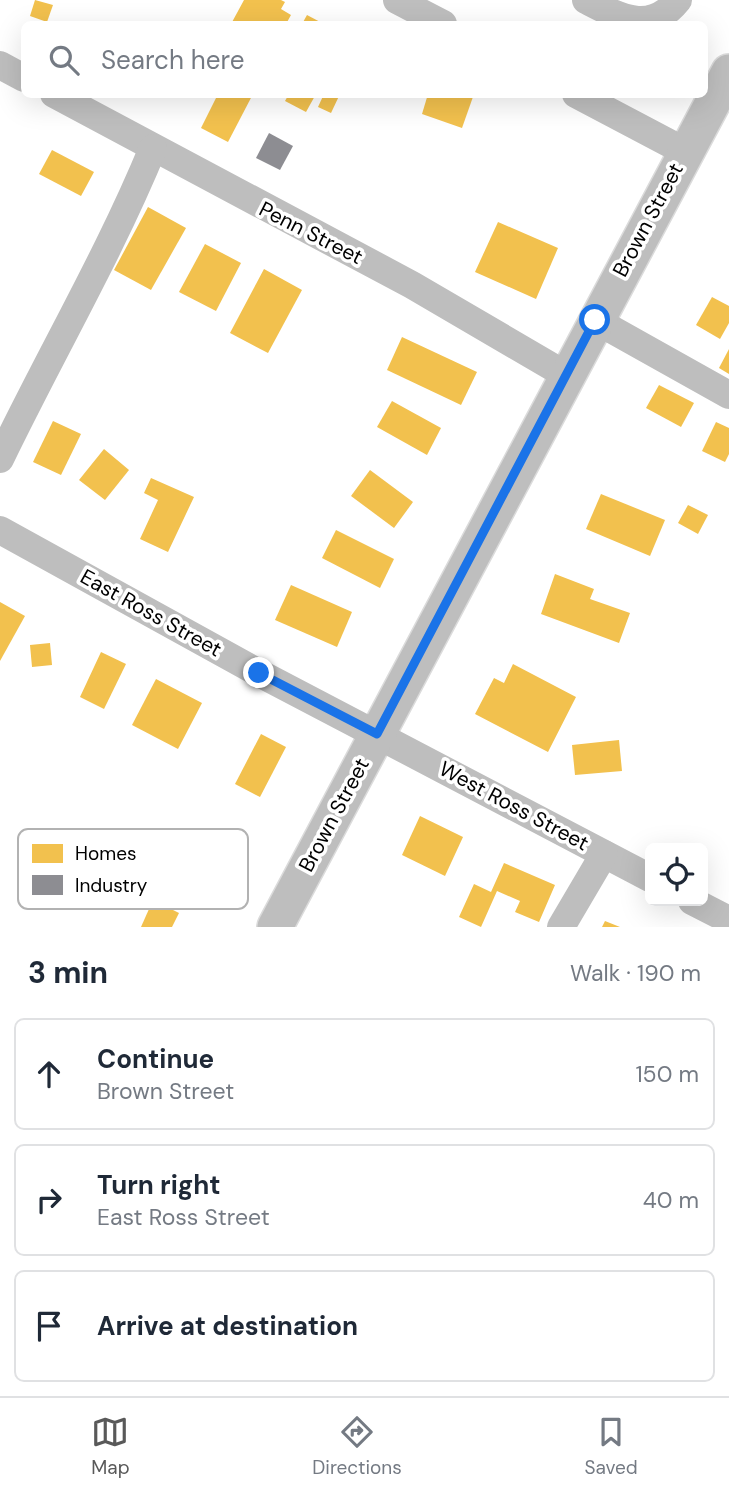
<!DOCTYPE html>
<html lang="en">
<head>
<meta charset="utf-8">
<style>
  body { margin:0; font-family:"DM Sans",sans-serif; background:#f6f6f7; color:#1f2937 }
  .controls { position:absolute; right:21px; bottom:21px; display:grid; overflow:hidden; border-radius:10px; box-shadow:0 7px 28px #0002 }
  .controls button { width:63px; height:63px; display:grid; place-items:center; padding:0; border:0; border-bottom:2px solid #e0e1e3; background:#fff; color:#1f2937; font:35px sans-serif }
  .stop { position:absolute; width:21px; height:21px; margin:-16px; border:5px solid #1a73e8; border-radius:50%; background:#fff }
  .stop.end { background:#1a73e8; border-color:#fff; box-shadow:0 2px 7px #0008 }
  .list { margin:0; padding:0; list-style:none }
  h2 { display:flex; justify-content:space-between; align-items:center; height:91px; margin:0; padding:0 28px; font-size:30px }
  h2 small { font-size:23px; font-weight:400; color:#747a83 }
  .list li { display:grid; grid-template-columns:46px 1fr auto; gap:21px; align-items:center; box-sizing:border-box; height:112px; margin:0 14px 14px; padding:0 14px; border:2px solid #e0e1e3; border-radius:10px }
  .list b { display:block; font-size:26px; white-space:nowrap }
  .list p { margin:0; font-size:23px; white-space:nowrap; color:#747a83 }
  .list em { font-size:23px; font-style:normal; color:#747a83 }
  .icon { flex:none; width:38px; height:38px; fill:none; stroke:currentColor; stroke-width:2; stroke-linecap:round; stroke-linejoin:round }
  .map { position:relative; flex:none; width:729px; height:927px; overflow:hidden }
  .search { position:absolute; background:#fff; box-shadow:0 7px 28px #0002; left:21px; right:21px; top:21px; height:77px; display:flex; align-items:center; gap:18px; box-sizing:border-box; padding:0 24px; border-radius:10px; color:#747a83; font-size:26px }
  .sheet { height:469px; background:#fff }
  nav { display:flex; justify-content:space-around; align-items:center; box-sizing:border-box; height:98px; border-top:2px solid #e0e1e3; background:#fff; font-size:19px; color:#747a83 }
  nav a { display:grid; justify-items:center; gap:4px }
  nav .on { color:#595959 }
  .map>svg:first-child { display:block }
</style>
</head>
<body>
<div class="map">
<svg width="729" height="927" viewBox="0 0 729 927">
  <rect width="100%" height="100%" fill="#fff"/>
  <g fill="#f2c14e">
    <path d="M35,0l18,5 -6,17 -17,-6z"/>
    <path d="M244,0h37l4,2 -4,7 10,6 -5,9h-55z"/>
    <path d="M307,15l17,9h-22z"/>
    <path d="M218,94h35l-25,48 -27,-14z"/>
    <path d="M289,94h27l-10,18 -21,-11z"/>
    <path d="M324,94h16l-9,19 -13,-6z"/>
    <path d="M428,94h46l-12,34 -40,-14z"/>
    <path d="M52,150l42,22 -13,24 -42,-22z"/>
    <path d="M148,207l38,21 -35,62 -37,-20z"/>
    <path d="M498,222l60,26 -22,51 -61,-27z"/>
    <path d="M205,244l36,19 -25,48 -37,-19z"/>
    <path d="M264,269l38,21 -34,63 -38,-20z"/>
    <path d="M712,297l17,9v17l-9,16 -24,-14z"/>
    <path d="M402,337l75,35 -16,33 -74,-35z"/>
    <path d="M729,349v25l-10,-6z"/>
    <path d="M659,385l35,18 -13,24 -35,-19z"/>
    <path d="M392,401l49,27 -14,27 -50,-28z"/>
    <path d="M53,421l28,13 -20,41 -28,-13z"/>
    <path d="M716,422l13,6v26l-4,8 -23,-11z"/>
    <path d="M104,449l25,21 -24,30 -26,-20z"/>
    <path d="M370,470l43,32 -19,26 -43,-32z"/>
    <path d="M151,478l43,19 -26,55 -28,-13 18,-39 -14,-7z"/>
    <path d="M601,494l64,26 -15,36 -64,-27z"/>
    <path d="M688,505l20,10 -10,19 -20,-11z"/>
    <path d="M336,530l58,29 -14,29 -58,-30z"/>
    <path d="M555,574l39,15 -4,10 40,14 -11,30 -78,-29z"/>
    <path d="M291,585l61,27 -15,35 -62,-27z"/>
    <path d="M0,602l25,14 -25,45z"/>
    <path d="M50,643l2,22 -20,2 -2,-22z"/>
    <path d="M101,652l25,12 -22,45 -24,-12z"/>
    <path d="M513,664l63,33 -28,55 -73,-38 19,-36 10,5z"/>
    <path d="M156,679l46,24 -24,46 -46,-24z"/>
    <path d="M261,734l25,13 -26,50 -25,-13z"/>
    <path d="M619,740l3,31 -47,4 -3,-30z"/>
    <path d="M420,816l43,21 -18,39 -43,-21z"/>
    <path d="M504,863l51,22 -16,37 -24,-10 5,-11 -23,-10 -16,36 -22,-10 15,-33 17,8z"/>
    <path d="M153,900l26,13 -7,14h-31z"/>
    <path d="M605,921l15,6h-18z"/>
  </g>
  <path fill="#8d8d92" d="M269,133l24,13 -13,24 -24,-12z"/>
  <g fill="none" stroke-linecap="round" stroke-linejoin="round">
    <g stroke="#dbdbdb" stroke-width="38">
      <path id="major" d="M275,927l454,-855"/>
    </g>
    <g stroke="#bebebe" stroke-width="28">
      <path d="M397,0l46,24"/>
      <path d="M586,0c33,17 64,35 92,0"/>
      <path d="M0,65l24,13"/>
      <path d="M54,94l358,191 154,90"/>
      <path d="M576,94l108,57"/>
      <path d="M595,320l134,75"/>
      <path d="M0,459c50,-104 109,-204 153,-311"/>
      <path d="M0,530l259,143 391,205"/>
      <path d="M692,901l37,19"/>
      <path d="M561,927l43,-73"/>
    </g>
    <use href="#major" stroke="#bebebe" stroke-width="35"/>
  </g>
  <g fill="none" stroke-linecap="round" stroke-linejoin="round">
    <path stroke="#1a73e8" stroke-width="9" d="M259,673l118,61 218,-414"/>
  </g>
  <g text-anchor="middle" stroke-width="7" stroke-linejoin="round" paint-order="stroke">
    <g font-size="21" fill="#000" stroke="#fff">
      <text transform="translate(648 220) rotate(-62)" y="7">Brown Street</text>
      <text transform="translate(311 233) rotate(27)" y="7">Penn Street</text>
      <text transform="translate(151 613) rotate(29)" y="7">East Ross Street</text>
      <text transform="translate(514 806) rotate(28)" y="7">West Ross Street</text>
      <text transform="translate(334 815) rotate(-62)" y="7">Brown Street</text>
    </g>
  </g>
  <rect x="18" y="829" width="230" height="80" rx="10" fill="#fff" stroke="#b2b2b2" stroke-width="2"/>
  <rect x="32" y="844" width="31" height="19" fill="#f2c14e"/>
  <rect x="32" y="875" width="31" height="20" fill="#8d8d92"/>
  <g font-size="19" fill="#000">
    <text x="75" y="860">Homes</text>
    <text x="75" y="892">Industry</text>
  </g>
</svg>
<div class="controls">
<button><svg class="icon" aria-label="locate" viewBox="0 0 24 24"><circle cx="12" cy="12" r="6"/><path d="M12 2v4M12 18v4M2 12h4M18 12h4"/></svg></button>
</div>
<div class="stop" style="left:595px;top:320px"></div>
<div class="stop end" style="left:259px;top:673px"></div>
<div class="search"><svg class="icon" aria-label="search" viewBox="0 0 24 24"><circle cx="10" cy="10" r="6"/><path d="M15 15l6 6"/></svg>Search here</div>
</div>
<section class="sheet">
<h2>3 min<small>Walk · 190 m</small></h2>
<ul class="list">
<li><svg class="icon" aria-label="ahead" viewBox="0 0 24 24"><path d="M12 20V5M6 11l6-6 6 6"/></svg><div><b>Continue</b><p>Brown Street</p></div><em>150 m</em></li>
<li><svg class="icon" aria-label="right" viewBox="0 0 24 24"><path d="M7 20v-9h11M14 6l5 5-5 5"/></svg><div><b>Turn right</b><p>East Ross Street</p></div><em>40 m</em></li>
<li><svg class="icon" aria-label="arrive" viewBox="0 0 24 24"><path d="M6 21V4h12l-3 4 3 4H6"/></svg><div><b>Arrive at destination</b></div></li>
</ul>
</section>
<nav>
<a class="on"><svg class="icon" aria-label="map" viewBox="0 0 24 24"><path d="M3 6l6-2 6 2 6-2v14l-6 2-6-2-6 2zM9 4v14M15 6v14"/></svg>Map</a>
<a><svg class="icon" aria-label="directions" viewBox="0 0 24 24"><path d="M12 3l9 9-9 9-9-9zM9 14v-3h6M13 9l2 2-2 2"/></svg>Directions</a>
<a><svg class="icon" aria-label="saved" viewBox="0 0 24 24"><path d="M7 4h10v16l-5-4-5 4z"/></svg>Saved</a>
</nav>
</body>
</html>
